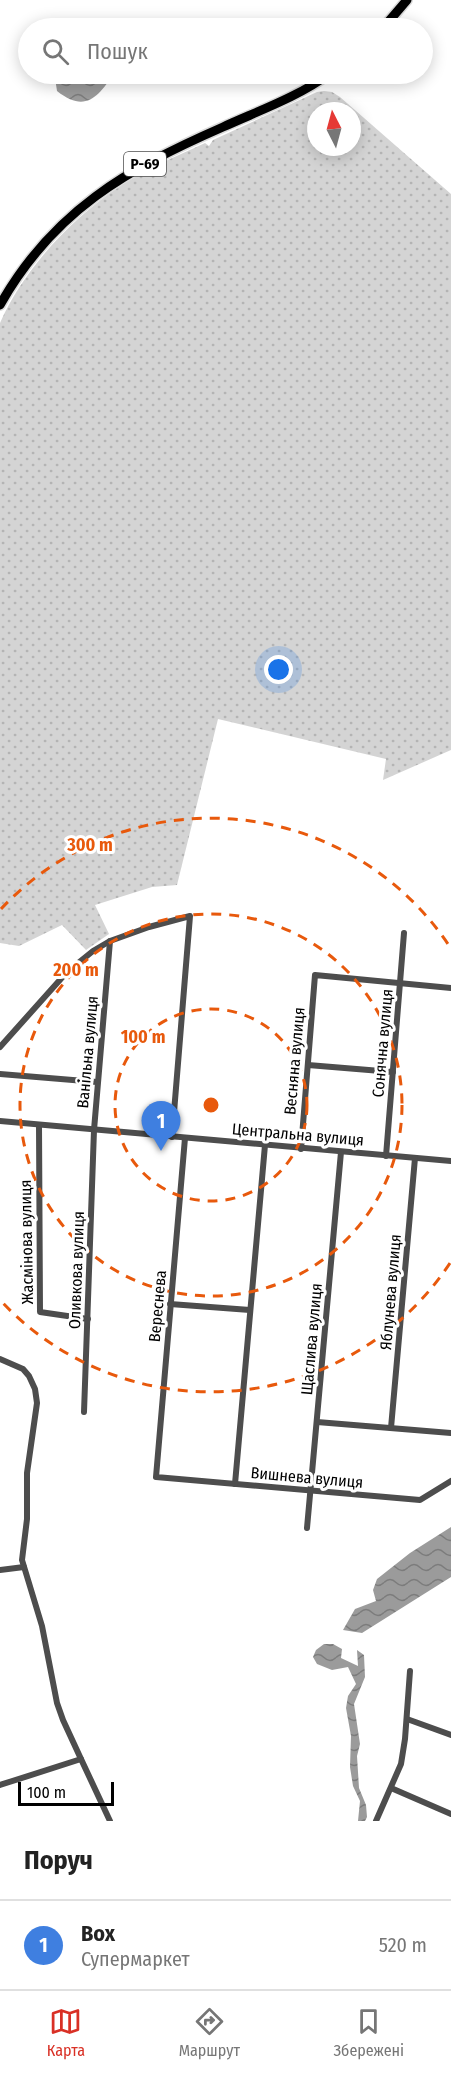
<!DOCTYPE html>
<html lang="uk">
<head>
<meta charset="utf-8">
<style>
  body { margin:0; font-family:"Fira Sans Condensed",sans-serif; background:#f2f2f2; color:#222 }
  .compass { position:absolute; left:307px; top:102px; width:54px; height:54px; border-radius:50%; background:#fff; box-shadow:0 3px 15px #0003; rotate:354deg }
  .scale { position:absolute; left:18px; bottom:15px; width:96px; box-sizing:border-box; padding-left:6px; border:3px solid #000; border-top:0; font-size:16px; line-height:21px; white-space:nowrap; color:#000; -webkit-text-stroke:4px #fff; paint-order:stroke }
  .you { position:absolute; left:279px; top:670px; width:21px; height:21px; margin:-15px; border:4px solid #fff; border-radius:50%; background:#1a73e8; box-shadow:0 0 0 9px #1a73e833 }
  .badge { display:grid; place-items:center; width:39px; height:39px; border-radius:50%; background:#d93025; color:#fff; font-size:20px; font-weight:700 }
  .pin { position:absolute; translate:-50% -50px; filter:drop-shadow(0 2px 3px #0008) }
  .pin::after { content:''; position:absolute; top:32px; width:21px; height:18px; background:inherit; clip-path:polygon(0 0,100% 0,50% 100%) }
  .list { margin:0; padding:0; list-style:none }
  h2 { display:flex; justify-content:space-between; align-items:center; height:78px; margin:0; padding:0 24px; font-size:26px }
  h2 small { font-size:20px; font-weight:400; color:#767676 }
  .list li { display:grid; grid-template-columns:39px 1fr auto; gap:18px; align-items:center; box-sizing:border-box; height:90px; padding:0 24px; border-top:2px solid #e0e0e0 }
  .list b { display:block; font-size:22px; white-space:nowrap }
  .list p { margin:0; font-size:20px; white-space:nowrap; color:#767676 }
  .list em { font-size:20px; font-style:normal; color:#767676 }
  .icon { flex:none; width:33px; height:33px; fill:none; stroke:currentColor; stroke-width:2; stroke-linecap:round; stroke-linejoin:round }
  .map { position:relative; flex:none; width:451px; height:1821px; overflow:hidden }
  .search { position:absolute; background:#fff; box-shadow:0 3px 15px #0003; left:18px; right:18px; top:18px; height:66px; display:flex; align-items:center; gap:15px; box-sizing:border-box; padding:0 21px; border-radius:33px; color:#767676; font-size:22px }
  .sheet { height:168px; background:#fff }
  nav { display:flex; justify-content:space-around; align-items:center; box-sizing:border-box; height:84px; border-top:2px solid #e0e0e0; background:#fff; font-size:16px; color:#767676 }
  nav a { display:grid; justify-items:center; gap:3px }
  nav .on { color:#d93025 }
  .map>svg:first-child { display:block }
</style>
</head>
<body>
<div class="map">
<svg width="451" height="1821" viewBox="0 0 451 1821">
  <defs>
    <pattern id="grass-dots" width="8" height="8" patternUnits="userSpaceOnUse" patternTransform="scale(1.5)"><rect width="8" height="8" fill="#d4d4d4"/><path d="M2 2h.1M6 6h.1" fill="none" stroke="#b4b4b4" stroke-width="1.8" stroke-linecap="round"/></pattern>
    <pattern id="water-waves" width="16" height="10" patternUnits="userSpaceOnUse" patternTransform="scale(1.5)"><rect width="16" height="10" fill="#9b9b9b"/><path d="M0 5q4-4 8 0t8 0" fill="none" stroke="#7c7c7c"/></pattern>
  </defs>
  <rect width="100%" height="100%" fill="#fff"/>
  <path fill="url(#grass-dots)" fill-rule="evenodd" d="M324,91l8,1 8,5 111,97v556l-68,30 3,-21 -168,-40 -41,166 -25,2 -57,18 14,29 -23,16 -24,-25 -43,21 -19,-3v-620c24,-55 73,-106 123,-139 25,-17 55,-28 82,-41l4,3 4,-6 104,-48zM316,111h36v36h-36z"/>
  <g fill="url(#water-waves)">
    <path d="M57,74h57c-16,22 -28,40 -57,17l-2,-13z"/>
    <path d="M451,1527v50l-89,56 -19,-3 12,-21 21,-8 -3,-11 4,-11 33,-26z"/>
    <path d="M324,1644h9l9,5 -1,9 17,8 -1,-16 7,5 1,22 -11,27 6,40 -3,12 2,32 7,17 1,12 -2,4h-7l2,-20 -7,-15 -3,-19 1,-31 -5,-28 2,-12 8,-12 -8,-17 -16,3 -15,-6 -4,-7 3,-7z"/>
  </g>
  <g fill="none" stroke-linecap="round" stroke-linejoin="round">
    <g stroke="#dbdbdb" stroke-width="12">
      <g id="primary">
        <path d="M383,28l24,-28"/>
        <path d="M0,305c53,-94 127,-136 223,-178 35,-16 75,-30 106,-53"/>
      </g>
    </g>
    <g stroke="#4d4d4d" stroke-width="6">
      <path d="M0,1047l67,-75 26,-21 17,-10 39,-14 41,-11 -18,221"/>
      <path d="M308,1065l85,7"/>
      <path d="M0,1074l97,8"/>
      <path d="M0,1121l451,40"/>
      <path d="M39,1125l1,187 48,7"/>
      <path d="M185,1138l-29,339 264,23 31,-19"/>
      <path d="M301,1149l14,-174 136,13"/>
      <path d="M386,1156l18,-223"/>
      <path d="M170,1304l80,6"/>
      <path d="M0,1359l23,10 6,7 6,13 2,14 -10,70v46l-5,41 20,66 15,77 6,17 18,39"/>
      <path d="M84,1412l10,-282 16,-189"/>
      <path d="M317,1422l134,11"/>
      <path d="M391,1428l24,-270"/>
      <path d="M235,1484l30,-339"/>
      <path d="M307,1528l34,-376"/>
      <path d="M0,1570l24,-3"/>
      <path d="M407,1719l44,16"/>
      <path d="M0,1785l81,-26 29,62"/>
      <path d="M391,1788l60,26"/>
      <path d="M376,1821l25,-57 4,-25 5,-68"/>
    </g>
    <use href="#primary" stroke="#000" stroke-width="9"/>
  </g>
  <g fill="none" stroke="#e8590c" stroke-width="3" stroke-dasharray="10 8">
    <circle cx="211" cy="1105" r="96"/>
    <circle cx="211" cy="1105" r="191"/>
    <path d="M450 1263A287 287 0 0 1 1 1301M1 909A287 287 0 0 1 450 947"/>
  </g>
  <g text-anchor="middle" stroke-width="6" stroke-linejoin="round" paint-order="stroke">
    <rect fill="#fff" stroke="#4c4c4c" stroke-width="1.5" x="124" y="152" width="42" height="24" rx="4.5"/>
    <g font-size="15" font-weight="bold" fill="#000">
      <text x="145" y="169">Р-69</text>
    </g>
    <g font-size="16" fill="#000" stroke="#fff">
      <text transform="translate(382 1043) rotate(-85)" y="6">Сонячна вулиця</text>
      <text transform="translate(87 1052) rotate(-85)" y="6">Ванільна вулиця</text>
      <text transform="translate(294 1061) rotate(-85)" y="6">Весняна вулиця</text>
      <text transform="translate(298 1134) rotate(5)" y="6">Центральна вулиця</text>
      <text transform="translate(26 1242) rotate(-91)" y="6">Жасмінова вулиця</text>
      <text transform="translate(76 1270) rotate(-88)" y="6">Оливкова вулиця</text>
      <text transform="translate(390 1292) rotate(-85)" y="6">Яблунева вулиця</text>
      <text transform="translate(157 1306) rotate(-85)" y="6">Вереснева</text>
      <text transform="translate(311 1339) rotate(-85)" y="6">Щаслива вулиця</text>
      <text transform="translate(307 1477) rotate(5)" y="6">Вишнева вулиця</text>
    </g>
  </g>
  <circle cx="211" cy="1105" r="9" fill="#e8590c" stroke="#fff" stroke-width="3"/>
  <g font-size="18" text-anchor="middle" font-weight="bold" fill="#e8590c" stroke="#fff" stroke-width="6" stroke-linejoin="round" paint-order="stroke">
    <text x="90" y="851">300 m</text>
    <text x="76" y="976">200 m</text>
    <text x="143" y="1043">100 m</text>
  </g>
</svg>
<svg class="compass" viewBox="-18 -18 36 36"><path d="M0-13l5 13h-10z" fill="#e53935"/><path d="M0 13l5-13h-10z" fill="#767676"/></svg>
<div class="scale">100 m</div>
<div class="you"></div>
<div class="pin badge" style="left:161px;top:1151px;background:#3f7fe0">1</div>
<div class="search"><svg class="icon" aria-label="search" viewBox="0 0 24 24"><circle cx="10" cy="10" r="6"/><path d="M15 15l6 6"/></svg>Пошук</div>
</div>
<section class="sheet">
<h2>Поруч<small></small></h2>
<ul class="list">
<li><span class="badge" style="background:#3f7fe0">1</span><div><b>Box</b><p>Супермаркет</p></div><em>520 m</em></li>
</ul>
</section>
<nav>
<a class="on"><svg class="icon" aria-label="map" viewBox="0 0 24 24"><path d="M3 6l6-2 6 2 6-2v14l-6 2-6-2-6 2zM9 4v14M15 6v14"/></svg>Карта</a>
<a><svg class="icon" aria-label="directions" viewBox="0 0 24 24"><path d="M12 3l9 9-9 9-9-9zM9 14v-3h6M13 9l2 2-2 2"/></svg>Маршрут</a>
<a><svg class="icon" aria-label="saved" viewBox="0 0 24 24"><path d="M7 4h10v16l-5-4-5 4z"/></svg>Збережені</a>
</nav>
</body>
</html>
